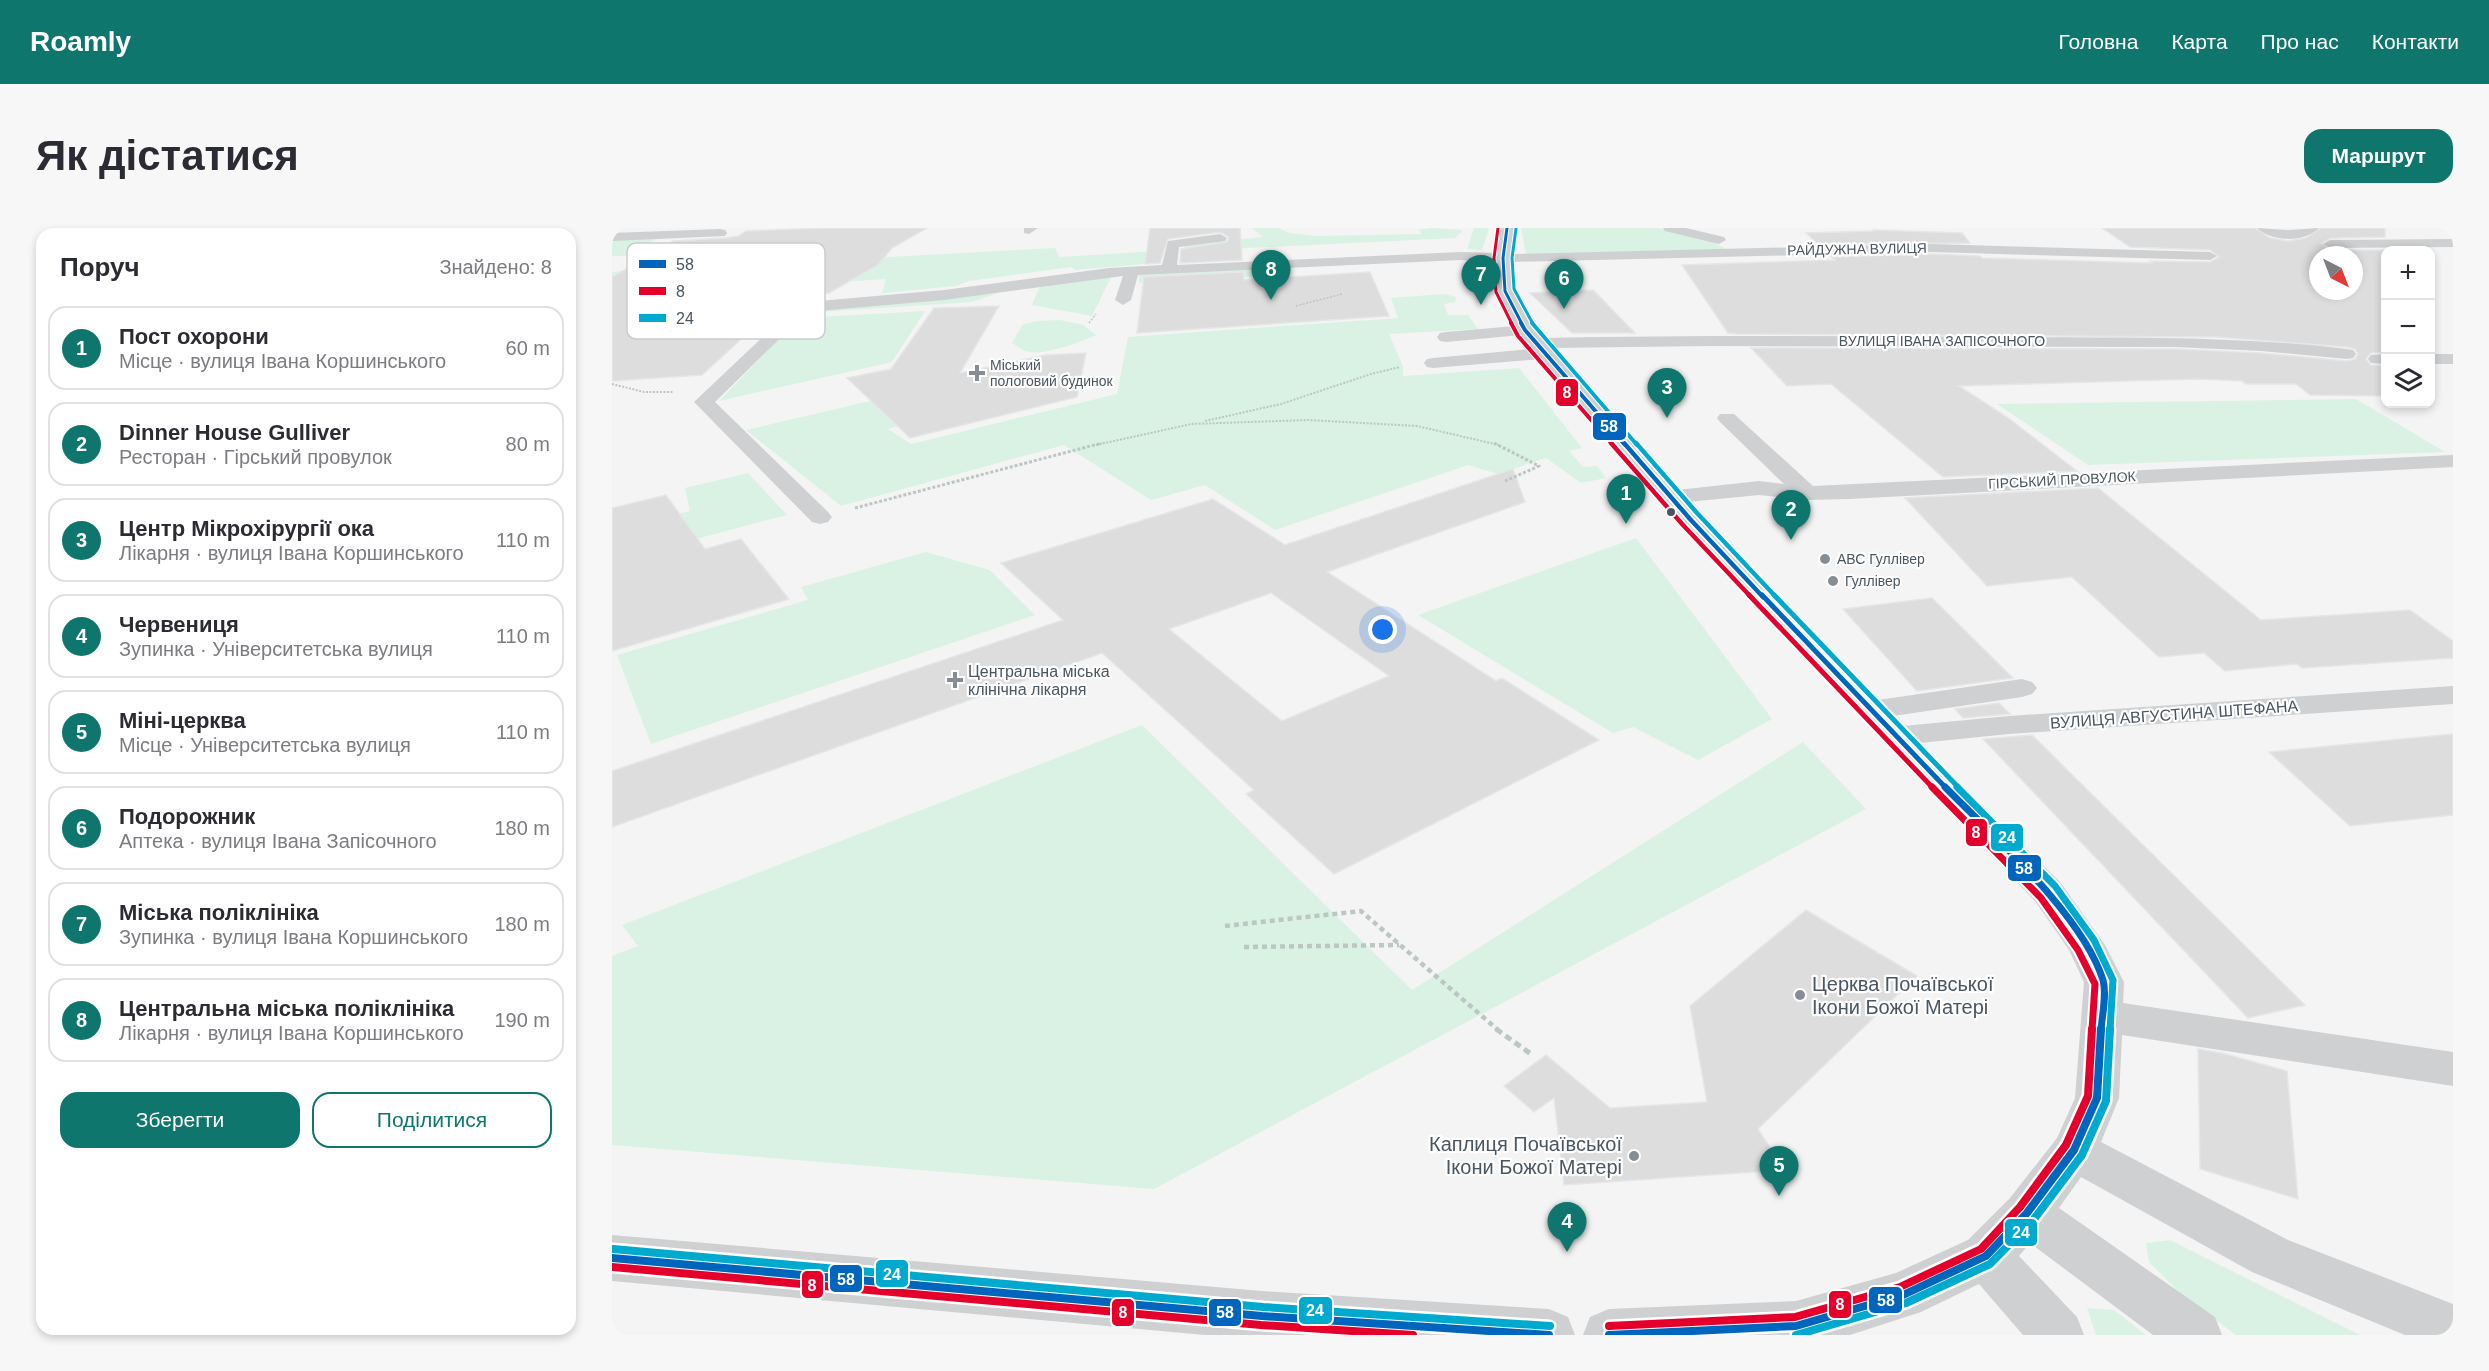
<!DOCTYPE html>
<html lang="uk">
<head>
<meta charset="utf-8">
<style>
  body { margin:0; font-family:Arial,sans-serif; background:#f7f7f7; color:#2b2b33 }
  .controls { position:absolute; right:18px; top:18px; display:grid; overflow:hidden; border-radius:12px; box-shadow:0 3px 9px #0003 }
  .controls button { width:54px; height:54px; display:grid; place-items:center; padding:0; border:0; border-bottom:2px solid #e1e1e2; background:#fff; color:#2b2b33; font:30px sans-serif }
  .compass { position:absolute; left:1697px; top:18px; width:54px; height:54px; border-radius:50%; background:#fff; box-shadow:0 3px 9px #0003; rotate:138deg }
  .you { position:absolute; left:771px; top:402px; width:21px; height:21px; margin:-15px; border:4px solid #fff; border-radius:50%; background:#1a73e8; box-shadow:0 0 0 9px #1a73e833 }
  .badge { display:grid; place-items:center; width:39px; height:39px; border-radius:50%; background:#0f766e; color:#fff; font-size:20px; font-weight:700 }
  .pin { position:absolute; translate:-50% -50px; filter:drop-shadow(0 2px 3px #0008) }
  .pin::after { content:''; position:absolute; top:32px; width:21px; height:18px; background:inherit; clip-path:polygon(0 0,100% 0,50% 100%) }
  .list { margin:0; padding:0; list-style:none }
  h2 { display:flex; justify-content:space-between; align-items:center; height:78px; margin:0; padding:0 24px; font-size:26px }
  h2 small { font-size:20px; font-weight:400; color:#7c7c81 }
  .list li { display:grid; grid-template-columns:39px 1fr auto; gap:18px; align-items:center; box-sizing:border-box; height:84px; margin:0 12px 12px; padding:0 12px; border:2px solid #e1e1e2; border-radius:18px }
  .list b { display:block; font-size:22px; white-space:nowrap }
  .list p { margin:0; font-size:20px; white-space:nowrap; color:#7c7c81 }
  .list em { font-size:20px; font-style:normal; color:#7c7c81 }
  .actions { display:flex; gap:12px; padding:18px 24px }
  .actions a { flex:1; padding:14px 0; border:2px solid #0f766e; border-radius:18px; text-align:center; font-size:21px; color:#0f766e }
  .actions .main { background:#0f766e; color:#fff }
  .icon { flex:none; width:33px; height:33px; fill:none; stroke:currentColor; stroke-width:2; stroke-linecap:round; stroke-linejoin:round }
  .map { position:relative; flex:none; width:1841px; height:1107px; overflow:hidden; border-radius:18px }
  header { display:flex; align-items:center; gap:36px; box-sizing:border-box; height:84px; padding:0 30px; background:#0f766e; color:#fff }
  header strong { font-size:28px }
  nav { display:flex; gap:33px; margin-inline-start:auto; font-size:21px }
  .intro { display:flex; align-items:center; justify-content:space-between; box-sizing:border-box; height:144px; padding:0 36px }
  h1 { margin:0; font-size:42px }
  .button { padding:15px 27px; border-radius:18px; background:#0f766e; color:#fff; font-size:21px; font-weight:700 }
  main { display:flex; gap:36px; padding:0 36px }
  aside { flex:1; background:#fff; border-radius:18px; box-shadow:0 3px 9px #0003 }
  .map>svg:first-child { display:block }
</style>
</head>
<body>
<header>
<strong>Roamly</strong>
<nav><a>Головна</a><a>Карта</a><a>Про нас</a><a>Контакти</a></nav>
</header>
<div class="intro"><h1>Як дістатися</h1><a class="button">Маршрут</a></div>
<main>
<aside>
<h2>Поруч<small>Знайдено: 8</small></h2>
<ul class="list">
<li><span class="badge">1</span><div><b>Пост охорони</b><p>Місце · вулиця Івана Коршинського</p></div><em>60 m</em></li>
<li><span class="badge">2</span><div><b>Dinner House Gulliver</b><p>Ресторан · Гірський провулок</p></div><em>80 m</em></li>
<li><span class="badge">3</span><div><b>Центр Мікрохірургії ока</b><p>Лікарня · вулиця Івана Коршинського</p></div><em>110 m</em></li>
<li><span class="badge">4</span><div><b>Червениця</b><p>Зупинка · Університетська вулиця</p></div><em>110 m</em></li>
<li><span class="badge">5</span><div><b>Міні-церква</b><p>Місце · Університетська вулиця</p></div><em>110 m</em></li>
<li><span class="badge">6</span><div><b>Подорожник</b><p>Аптека · вулиця Івана Запісочного</p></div><em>180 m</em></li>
<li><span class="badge">7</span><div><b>Міська поліклініка</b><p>Зупинка · вулиця Івана Коршинського</p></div><em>180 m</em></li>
<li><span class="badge">8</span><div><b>Центральна міська поліклініка</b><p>Лікарня · вулиця Івана Коршинського</p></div><em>190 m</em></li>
</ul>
<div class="actions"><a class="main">Зберегти</a><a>Поділитися</a></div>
</aside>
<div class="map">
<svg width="1841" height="1107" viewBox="0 0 1841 1107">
  <rect width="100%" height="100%" fill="#f4f4f4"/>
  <g fill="#d9f2e3">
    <path d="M640,0h26l12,5 27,3 105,-2 -3,-4 12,-2 32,2 -8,8 -269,13 -2,-6 79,-8z"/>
    <path d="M862,0h15l-7,22 -15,-1z"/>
    <path d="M909,0h136l46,9 23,12 -200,5z"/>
    <path d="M44,11l-30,17h-14v-16z"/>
    <path d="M443,20l4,9 100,-6 -4,12 -80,7 -4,-3 -102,14 -13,5 -74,7 4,-14 -156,10 -118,-1v-16z"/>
    <path d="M667,37l2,10 -142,8v-11z"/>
    <path d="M499,49l-19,39 -60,-11 8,-19z"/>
    <path d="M386,65l-26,9 -169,11 1,-3z"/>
    <path d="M833,66l11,3 -1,5 -11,2 4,11h20l10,14 -89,5 14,33v9l116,-8 63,80 -13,3 14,16 14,-1 9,12 -25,5 -35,-25 -48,16 -30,-9 -193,65 -70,-45 -54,15 -87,-55 -223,61 -95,-76 171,-40 35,20 -64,19 23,15 206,-50 11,-57 270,-19 -7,-20z"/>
    <path d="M313,83l-33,51 -173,39 80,-83z"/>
    <path d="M448,92l23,5 13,10c-17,7 -53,22 -71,16 -4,-1 -9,-6 -13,-8l10,-18 15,-4z"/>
    <path d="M1744,171l89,53 -357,13 -91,-61z"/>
    <path d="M136,245l39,42 -175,46v-31l78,-19 -5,-23z"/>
    <path d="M1024,310l136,181 -74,41 -65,-33 -20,6 -195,-118z"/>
    <path d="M314,324l64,18 45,45 -384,129 -34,-89 191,-55 -7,-13z"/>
    <path d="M530,497l270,265 391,-248 63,67 -712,380 -542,-44v-189l26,-10 -16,-21z"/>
    <path d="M1558,1012l190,95h-124l-53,-39 -34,-34 -3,-19z"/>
    <path d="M1475,1080l27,2 32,25h-50z"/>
  </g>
  <g fill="#ddddde" stroke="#e5e6e7" stroke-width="1.5" fill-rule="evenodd">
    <path d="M212,0h103l-35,20 -14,17 -49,28 -40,2 -8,7 -61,7 -3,6 4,4 44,-2 -63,58 -90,6v-104l61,-36 52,-3 14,-2 7,-5z"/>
    <path d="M538,0h90l2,32 -62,3 1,-14 46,-7 2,-5 -9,-5 -52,7 -8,24 -15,1z"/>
    <path d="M1490,0h153l15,10 18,3 18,-3 15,-10h64v9l-55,1 -9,5 9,7h55v102l-14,1 -5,6 5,6 14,1v30l-75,-1 -14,-11h-50l-4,-3 -44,-2 -239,7 48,31 70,54 -134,6 -112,-93 -44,2 -36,-38 424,1 86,4 86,8 8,-2 3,-5 -3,-5 -8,-2 -130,-10 -480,-3 -9,-1 -46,-68 153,-5 -4,-3 100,-3 49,2 2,2 171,5 -4,-2 61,1 9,-5 -9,-7 -80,-3zM1706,27h36v36h-36z"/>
    <path d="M1261,2l89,3 8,10 -152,1 -12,-11 67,-2z"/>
    <path d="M631,44l1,8 126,-8 19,44 -252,17 7,-56z"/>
    <path d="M981,62l42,43h-63l-42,-40z"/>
    <path d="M387,78l-39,67 86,-18 40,-2 -9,44 -167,41 -63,-60 44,-9 43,-61z"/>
    <path d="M901,241l12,33 -198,70 169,109 6,-3 97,62 -265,134 -88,-80 8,-4 -152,-137 -490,174v-56l451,-151 -62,-57 212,-64 72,46zM659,365l118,83 -107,45 -113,-92z"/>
    <path d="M1486,260l163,132 149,-10 43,31v17l-151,10 -5,-4 -72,7 -21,-18 -45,4 -87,-80 -85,9 -82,-88z"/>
    <path d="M54,267l39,54 36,-10 48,60 -177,52v-143z"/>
    <path d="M1320,370l81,80 -96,13 -74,-82z"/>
    <path d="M1387,475l11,11 -47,4 -8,-9z"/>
    <path d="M1841,506v81l-103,11 -81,-74z"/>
    <path d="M1420,507l273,270 -57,13 -265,-279z"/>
    <path d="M1194,682l111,66 -159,153 27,41 -221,15 -10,-87 -20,14 -30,-26 42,-31 64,53 97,-6 -17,-96z"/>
    <path d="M1586,821l24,4 65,18 11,128 -98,-30z"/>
  </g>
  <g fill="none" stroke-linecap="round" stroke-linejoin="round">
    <g stroke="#bcc7c4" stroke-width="1.5" stroke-dasharray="2 1.5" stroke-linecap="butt">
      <path d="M684,78l46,-12"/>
      <path d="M477,95l7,-9"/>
    </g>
    <g stroke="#bcc7c4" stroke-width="2" stroke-dasharray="2 1.5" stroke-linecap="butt">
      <path d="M0,156l32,8h29"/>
      <path d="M593,193l76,-17 90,-30 29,-7"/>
      <path d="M484,217l95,-21 117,-4 109,6 82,19"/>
    </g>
    <g stroke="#bcc7c4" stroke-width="3" stroke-dasharray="3 2" stroke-linecap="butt">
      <path d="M882,215l45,23 -34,15"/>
      <path d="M243,280l247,-65"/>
    </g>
    <g stroke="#bcc7c4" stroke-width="4.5" stroke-dasharray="5 4" stroke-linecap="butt">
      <path d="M613,698l136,-15 137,119"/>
      <path d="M632,719l155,-2"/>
    </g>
    <path stroke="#bcc7c4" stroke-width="5" stroke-dasharray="7 4.5" stroke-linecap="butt" d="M884,801l35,25"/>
    <g fill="#ced0d2" fill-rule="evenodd">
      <path d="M412,0h14l-9,6 -5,-1z"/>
      <path d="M888,0h14l-3,26 420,-10 279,8 7,4 -7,4 -279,-8 -421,10 3,29 19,37 9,10c153,-3 305,-2 458,-1 116,1 232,-2 348,12l6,1 3,4 -3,4 -6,1 -86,-8 -86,-4 -464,-1 -161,2 127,142 82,-9 25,3 -64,-62 -3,-4 3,-4h14l79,72 640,-31v12l-604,32 -42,1 -48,-5 -71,7 190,198 144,-21 10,3 5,6 -5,6 -10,3 -129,19 10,10 106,-10 444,-30v18l-444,30 -89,9 141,140 44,62 19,37 -1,21 330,49v34l-331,-51 -3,63 -18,44 187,98 165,64v31h-48l-153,-63 -171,-95 -22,31 156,109 7,18h-69l-123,-92 -11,13 58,61 7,18h-61l-44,-51 -58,28 -71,23h-267l7,-18 19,-8 187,-8 100,-28 72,-33 42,-42 47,-60 18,-40 9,-116 -15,-32 -34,-49 -151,-158 -202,-219 -141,-165 -108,9 -6,-1 -3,-4 3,-4 6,-1 99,-9 -11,-14 -75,7 -6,-1 -3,-4 3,-4 6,-1 69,-6 -18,-35 -1,-29 -35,-2 -323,15 -7,25 -8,5 -8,-5 8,-24 -179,24 -137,12 -92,90 113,110 4,5 -4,5 -8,2 -8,-2 -118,-120 93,-88 -66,3 -2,-3 2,-3 6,-2 217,-19 165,-22 53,-3 6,-24 52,-7 7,4 -2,3 -46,6 -2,18 284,-13 36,1z"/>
      <path d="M1051,0h23l38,9 2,3 -7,4 -54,-13z"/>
      <path d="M1645,0l31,2 31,-2c-14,15 -48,14 -62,0z"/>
      <path d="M108,1l5,1 2,3 -2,3 -113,5v-8z"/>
      <path d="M1841,11v8l-123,1 -7,-4 7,-4z"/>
      <path d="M1774,126v10l-15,-1 -3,-4 3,-4z"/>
      <rect x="1818" y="126" width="23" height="10"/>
      <path d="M0,1007l650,56 287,18 19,8 7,18h-370l-593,-54z"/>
    </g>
    <g stroke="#fff" stroke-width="5">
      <path id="bus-1-far5" d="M895,0l-4,30 2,33 17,33"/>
    </g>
    <g stroke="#fff" stroke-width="6">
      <path id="bus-1-far4" d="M909,95l4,7 100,115"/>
    </g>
    <g stroke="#fff" stroke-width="8">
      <path id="bus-1-far3" d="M1012,215l66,76 73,78"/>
    </g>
    <g stroke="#fff" stroke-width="9">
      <path id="bus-1-far2" d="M1150,367l184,193"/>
    </g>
    <g stroke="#fff" stroke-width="11">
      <path id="bus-1-far1" d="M1333,559c49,50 137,127 158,193 4,14 -1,36 -2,50"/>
    </g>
    <g stroke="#fff" stroke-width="13">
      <g id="bus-1">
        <path d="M0,1030l650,58 287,19"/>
        <path d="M997,1107l187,-9 107,-31 83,-39 41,-43 47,-63 23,-52 4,-69"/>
      </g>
    </g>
    <g stroke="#fff" stroke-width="5">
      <path id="bus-2-far5" d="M886,0l-4,30 2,34 16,32"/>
    </g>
    <g stroke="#fff" stroke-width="6">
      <path id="bus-2-far4" d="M899,95l7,13 95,109"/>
    </g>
    <g stroke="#fff" stroke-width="8">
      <path id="bus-2-far3" d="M999,215l72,82 68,72"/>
    </g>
    <g stroke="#fff" stroke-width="9">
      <path id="bus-2-far2" d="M1137,367l184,193"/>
    </g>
    <g stroke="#fff" stroke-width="11">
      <path id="bus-2-far1" d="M1320,559l109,111 37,52 17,34 -3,46"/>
    </g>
    <g stroke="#fff" stroke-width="13">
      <g id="bus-2">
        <path d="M0,1039l649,58 152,10"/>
        <path d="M997,1098l186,-9 105,-30 81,-38 39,-42 46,-62 22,-49 4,-67"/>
      </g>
    </g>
    <g stroke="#fff" stroke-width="5">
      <path id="bus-3-far5" d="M904,1l-4,29 2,31 19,35"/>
    </g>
    <g stroke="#fff" stroke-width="6">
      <path id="bus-3-far4" d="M920,95l105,122"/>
    </g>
    <g stroke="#fff" stroke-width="8">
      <path id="bus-3-far3" d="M1024,215l61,70 79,84"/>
    </g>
    <g stroke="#fff" stroke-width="9">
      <path id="bus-3-far2" d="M1162,367l185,193"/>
    </g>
    <g stroke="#fff" stroke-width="11">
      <path id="bus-3-far1" d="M1345,559l98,99 39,54 19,40 -3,50"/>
    </g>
    <g stroke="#fff" stroke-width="13">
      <g id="bus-3">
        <path d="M1,1021l650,58 287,19"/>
        <path d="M1184,1107l110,-32 84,-39 44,-45 48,-64 24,-54 4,-72"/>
      </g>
    </g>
    <use href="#bus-1-far5" stroke="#0065bd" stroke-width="3"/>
    <use href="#bus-1-far4" stroke="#0065bd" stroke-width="4"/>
    <use href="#bus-1-far3" stroke="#0065bd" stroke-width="4.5"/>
    <use href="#bus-1-far2" stroke="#0065bd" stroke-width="5"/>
    <use href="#bus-1-far1" stroke="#0065bd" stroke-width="7"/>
    <use href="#bus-1" stroke="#0065bd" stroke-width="8"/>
    <use href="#bus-2-far5" stroke="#e4002b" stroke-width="3"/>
    <use href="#bus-2-far4" stroke="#e4002b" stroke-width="4"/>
    <use href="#bus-2-far3" stroke="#e4002b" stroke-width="4.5"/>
    <use href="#bus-2-far2" stroke="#e4002b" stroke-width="5"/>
    <use href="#bus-2-far1" stroke="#e4002b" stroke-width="7"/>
    <use href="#bus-2" stroke="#e4002b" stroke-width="8"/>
    <use href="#bus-3-far5" stroke="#00a9ce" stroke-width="3"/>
    <use href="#bus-3-far4" stroke="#00a9ce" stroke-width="4"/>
    <use href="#bus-3-far3" stroke="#00a9ce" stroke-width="4.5"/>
    <use href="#bus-3-far2" stroke="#00a9ce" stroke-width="5"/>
    <use href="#bus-3-far1" stroke="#00a9ce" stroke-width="7"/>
    <use href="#bus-3" stroke="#00a9ce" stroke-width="8"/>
  </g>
  <g fill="#868d94" stroke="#fff" stroke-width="2">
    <path d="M362 136h6v6h6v6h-6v6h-6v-6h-6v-6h6z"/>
    <circle cx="1213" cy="331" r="6"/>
    <circle cx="1221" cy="353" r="6"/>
    <path d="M340 443h6v6h6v6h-6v6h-6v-6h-6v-6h6z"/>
    <circle cx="1188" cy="767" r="6"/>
    <circle cx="1022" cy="928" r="6"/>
  </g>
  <circle fill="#4a5661" stroke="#fff" stroke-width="2" cx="1059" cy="284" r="5"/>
  <g text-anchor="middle" stroke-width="4.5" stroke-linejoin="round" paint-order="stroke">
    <g font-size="14" fill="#4a5661" stroke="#fff">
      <text transform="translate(1245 21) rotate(-1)" y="5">РАЙДУЖНА ВУЛИЦЯ</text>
      <text x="1330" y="118">ВУЛИЦЯ ІВАНА ЗАПІСОЧНОГО</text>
      <text transform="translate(1450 252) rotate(-3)" y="5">ГІРСЬКИЙ ПРОВУЛОК</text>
    </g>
    <g font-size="14" fill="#4a5661" stroke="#fff" text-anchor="start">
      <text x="378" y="142">Міський<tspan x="378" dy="16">пологовий будинок</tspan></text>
      <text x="1225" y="336">АВС Гуллівер</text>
      <text x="1233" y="358">Гуллівер</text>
    </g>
    <g font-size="16" fill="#4a5661" stroke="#fff" text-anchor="start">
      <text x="356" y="449">Центральна міська<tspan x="356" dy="18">клінічна лікарня</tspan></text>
    </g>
    <g font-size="16" fill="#4a5661" stroke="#fff">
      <text transform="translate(1562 486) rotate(-4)" y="6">ВУЛИЦЯ АВГУСТИНА ШТЕФАНА</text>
    </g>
    <g font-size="20" fill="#4a5661" stroke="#fff" text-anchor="start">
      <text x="1200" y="763">Церква Почаївської<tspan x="1200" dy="23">Ікони Божої Матері</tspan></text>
      <text x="1010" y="923" text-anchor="end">Каплиця Почаївської<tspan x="1010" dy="23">Ікони Божої Матері</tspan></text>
    </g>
  </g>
  <rect x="15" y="15" width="198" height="96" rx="9" fill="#fff" stroke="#c9ccd0" stroke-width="1.5"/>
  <rect x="27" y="32" width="27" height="8" fill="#0065bd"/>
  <rect x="27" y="59" width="27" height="8" fill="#e4002b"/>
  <rect x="27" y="86" width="27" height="8" fill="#00a9ce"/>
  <g font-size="16" fill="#4a5661">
    <text x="64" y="42">58</text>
    <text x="64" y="69">8</text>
    <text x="64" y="96">24</text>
  </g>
  <g stroke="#fff" stroke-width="2">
    <rect x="943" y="150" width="24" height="29" rx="6" fill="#e4002b"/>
    <rect x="980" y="184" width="35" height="29" rx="6" fill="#0065bd"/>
    <rect x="1353" y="590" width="23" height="29" rx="6" fill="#e4002b"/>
    <rect x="1378" y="595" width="34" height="29" rx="6" fill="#00a9ce"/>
    <rect x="1395" y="626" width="35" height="28" rx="6" fill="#0065bd"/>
    <rect x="1392" y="990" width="34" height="29" rx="6" fill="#00a9ce"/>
    <rect x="263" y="1031" width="34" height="29" rx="6" fill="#00a9ce"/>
    <rect x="217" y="1036" width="34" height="29" rx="6" fill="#0065bd"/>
    <rect x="189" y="1042" width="23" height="29" rx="6" fill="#e4002b"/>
    <rect x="1256" y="1058" width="35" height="28" rx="6" fill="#0065bd"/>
    <rect x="1216" y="1062" width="24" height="29" rx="6" fill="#e4002b"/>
    <rect x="686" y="1068" width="35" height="29" rx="6" fill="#00a9ce"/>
    <rect x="499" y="1070" width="24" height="29" rx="6" fill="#e4002b"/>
    <rect x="596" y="1070" width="34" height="29" rx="6" fill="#0065bd"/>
  </g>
  <g font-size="16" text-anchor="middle" font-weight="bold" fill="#fff">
    <text x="955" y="170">8</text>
    <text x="997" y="204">58</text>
    <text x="1364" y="610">8</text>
    <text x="1395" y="615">24</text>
    <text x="1412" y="646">58</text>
    <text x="1409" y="1010">24</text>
    <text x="280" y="1052">24</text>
    <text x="234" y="1057">58</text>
    <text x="200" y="1063">8</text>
    <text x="1274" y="1078">58</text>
    <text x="1228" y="1082">8</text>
    <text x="703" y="1088">24</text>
    <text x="511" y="1090">8</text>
    <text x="613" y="1090">58</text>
  </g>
</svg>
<div class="controls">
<button>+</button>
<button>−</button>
<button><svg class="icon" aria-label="layers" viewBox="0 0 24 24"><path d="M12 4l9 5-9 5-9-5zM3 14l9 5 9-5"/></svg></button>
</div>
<svg class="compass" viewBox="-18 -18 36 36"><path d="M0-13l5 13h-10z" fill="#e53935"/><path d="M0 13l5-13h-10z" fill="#7c7c81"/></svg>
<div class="you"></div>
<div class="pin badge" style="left:1014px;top:296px">1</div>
<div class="pin badge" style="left:1179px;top:312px">2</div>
<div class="pin badge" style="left:1055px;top:190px">3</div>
<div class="pin badge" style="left:955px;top:1024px">4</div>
<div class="pin badge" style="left:1167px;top:968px">5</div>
<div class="pin badge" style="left:952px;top:81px">6</div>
<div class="pin badge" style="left:869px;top:77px">7</div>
<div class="pin badge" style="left:659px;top:72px">8</div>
</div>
</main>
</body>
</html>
